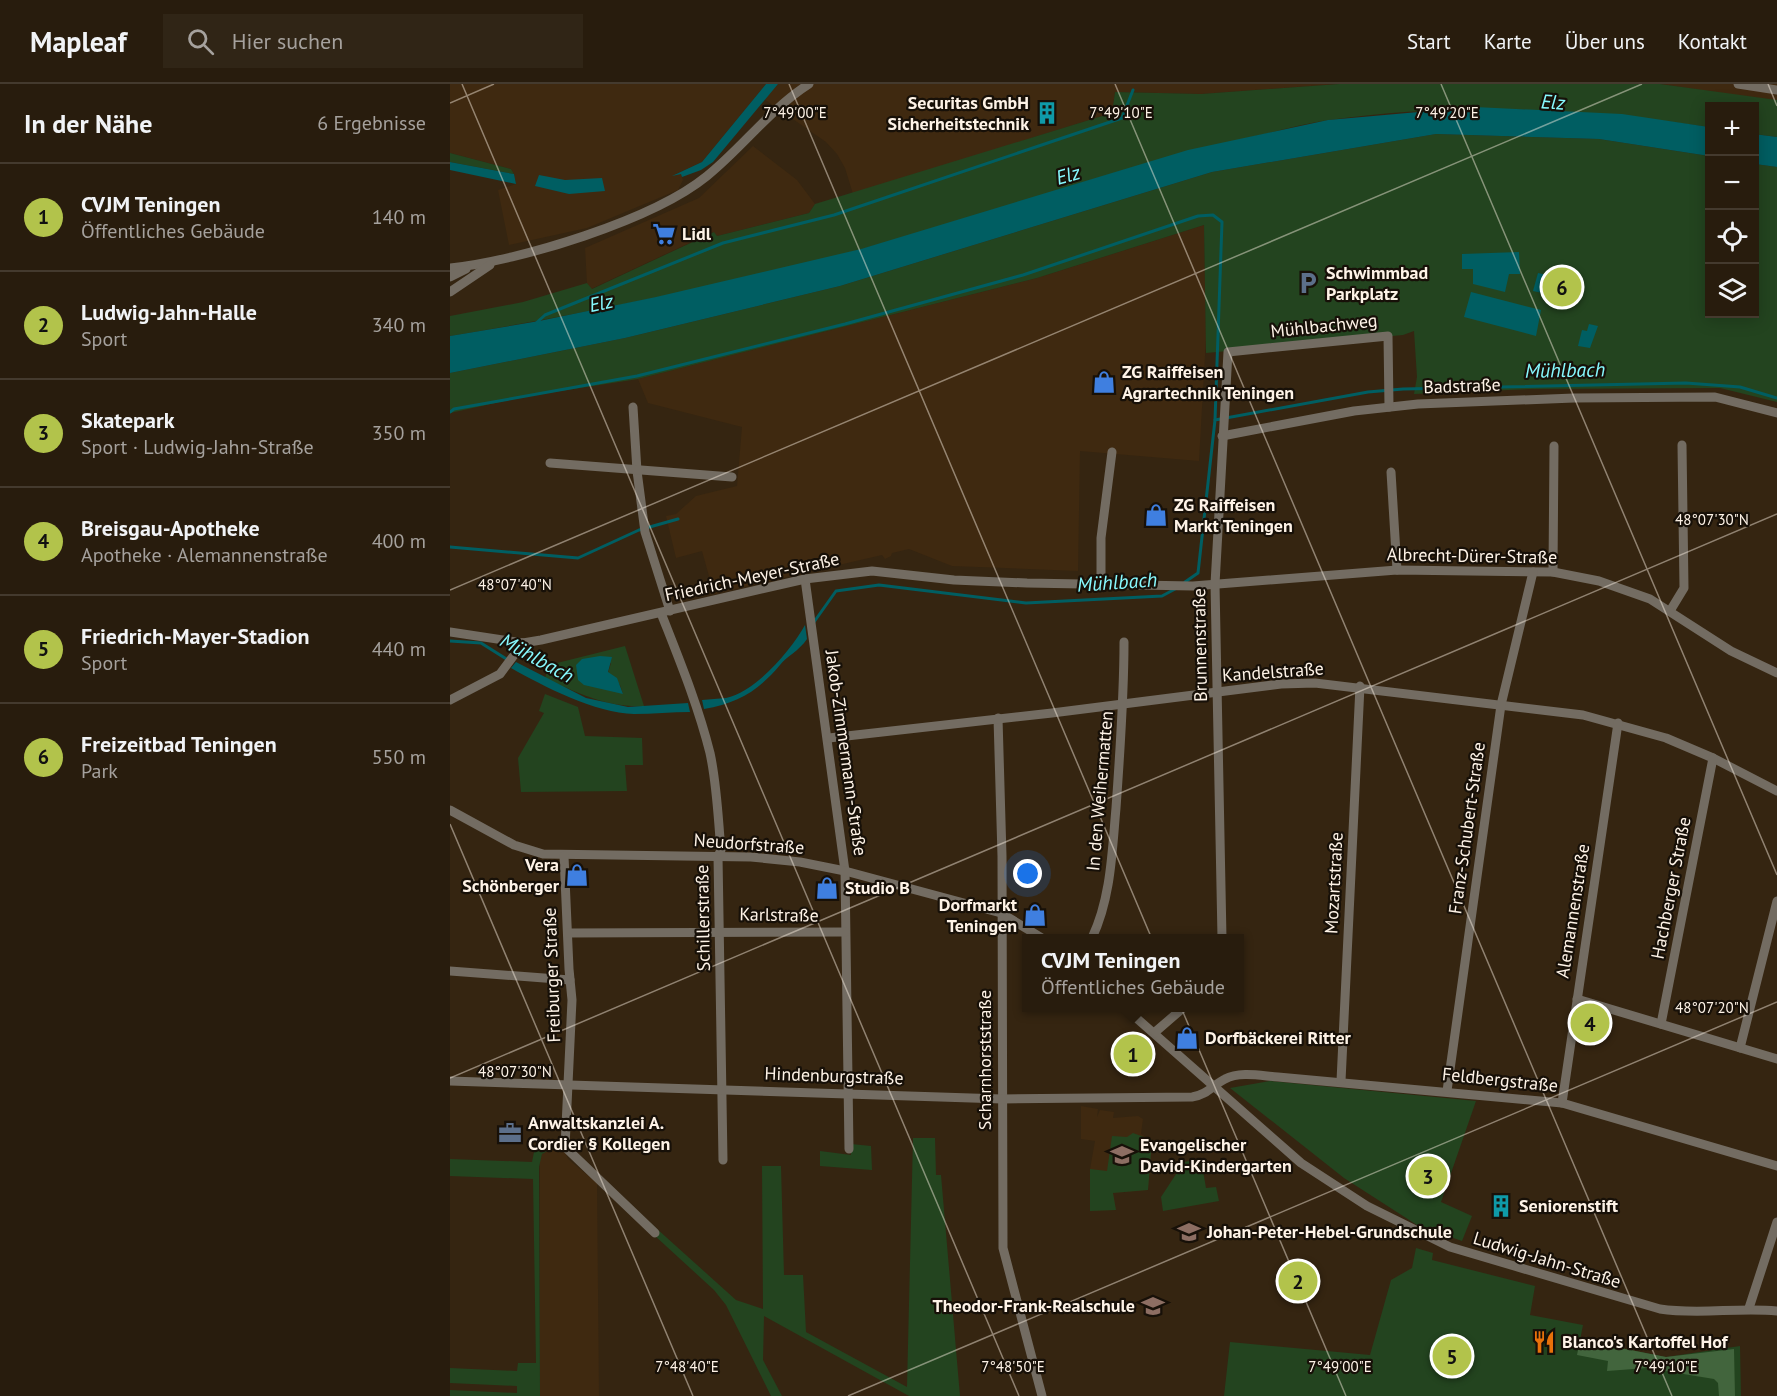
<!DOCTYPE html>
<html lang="de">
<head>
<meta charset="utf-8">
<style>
  body { margin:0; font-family:"PT Sans",sans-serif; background:#302516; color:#f1f3f6 }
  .controls { position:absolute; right:18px; top:18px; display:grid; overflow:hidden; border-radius:0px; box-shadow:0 3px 15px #0003 }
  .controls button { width:54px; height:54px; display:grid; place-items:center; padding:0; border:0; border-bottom:2px solid #443a2e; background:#281c0d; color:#f1f3f6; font:30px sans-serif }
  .you { position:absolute; left:578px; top:790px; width:21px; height:21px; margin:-15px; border:4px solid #fff; border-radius:50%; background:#1a73e8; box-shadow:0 0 0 9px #1a73e833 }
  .badge { display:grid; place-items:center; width:39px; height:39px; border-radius:50%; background:#b2c34b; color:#111; font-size:20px; font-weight:700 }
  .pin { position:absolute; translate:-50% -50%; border:3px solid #fff; box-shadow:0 2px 6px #0006 }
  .popup { position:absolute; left:572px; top:850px; width:222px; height:78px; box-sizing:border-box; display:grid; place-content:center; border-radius:0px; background:#281c0d; filter:drop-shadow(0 2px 4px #0005); font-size:20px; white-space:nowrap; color:#a5a19d }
  .popup b { font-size:22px; color:#f1f3f6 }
  .popup::after { content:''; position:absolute; left:50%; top:100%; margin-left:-12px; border:12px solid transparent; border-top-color:#281c0d }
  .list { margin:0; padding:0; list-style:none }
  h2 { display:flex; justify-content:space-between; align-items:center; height:78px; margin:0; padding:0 24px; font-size:26px }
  h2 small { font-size:20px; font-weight:400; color:#a5a19d }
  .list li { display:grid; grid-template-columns:39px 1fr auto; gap:18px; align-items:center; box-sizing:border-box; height:108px; padding:0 24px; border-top:2px solid #443a2e }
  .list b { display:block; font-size:22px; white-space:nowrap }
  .list p { margin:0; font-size:20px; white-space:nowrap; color:#a5a19d }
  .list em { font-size:20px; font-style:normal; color:#a5a19d }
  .icon { flex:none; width:33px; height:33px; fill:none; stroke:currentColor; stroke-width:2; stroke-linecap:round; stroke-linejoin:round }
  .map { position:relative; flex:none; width:1327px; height:1312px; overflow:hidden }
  header { display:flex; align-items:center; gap:36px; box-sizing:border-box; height:84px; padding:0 30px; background:#281c0d; border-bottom:2px solid #443a2e }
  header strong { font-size:28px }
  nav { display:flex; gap:33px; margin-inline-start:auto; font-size:21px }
  .search { width:420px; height:54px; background:#302516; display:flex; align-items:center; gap:15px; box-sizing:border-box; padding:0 21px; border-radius:0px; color:#a5a19d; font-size:22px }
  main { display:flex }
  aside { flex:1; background:#281c0d }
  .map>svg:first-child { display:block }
</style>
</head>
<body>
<header>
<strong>Mapleaf</strong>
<div class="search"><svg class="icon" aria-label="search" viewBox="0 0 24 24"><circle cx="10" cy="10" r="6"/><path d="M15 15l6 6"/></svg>Hier suchen</div>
<nav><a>Start</a><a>Karte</a><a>Über uns</a><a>Kontakt</a></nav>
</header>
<main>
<aside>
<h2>In der Nähe<small>6 Ergebnisse</small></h2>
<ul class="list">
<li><span class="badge">1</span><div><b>CVJM Teningen</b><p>Öffentliches Gebäude</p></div><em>140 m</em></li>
<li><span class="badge">2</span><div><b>Ludwig-Jahn-Halle</b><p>Sport</p></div><em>340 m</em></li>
<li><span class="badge">3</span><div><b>Skatepark</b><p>Sport · Ludwig-Jahn-Straße</p></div><em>350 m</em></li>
<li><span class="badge">4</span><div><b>Breisgau-Apotheke</b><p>Apotheke · Alemannenstraße</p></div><em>400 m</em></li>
<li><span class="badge">5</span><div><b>Friedrich-Mayer-Stadion</b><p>Sport</p></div><em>440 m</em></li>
<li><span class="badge">6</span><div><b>Freizeitbad Teningen</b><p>Park</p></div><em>550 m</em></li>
</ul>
</aside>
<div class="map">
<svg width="1327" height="1312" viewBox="0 0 1327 1312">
  <rect width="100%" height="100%" fill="#352511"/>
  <g fill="#3f2910">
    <path d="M0,0h316l-64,78 -26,12h5l2,6 -5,10 -91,38 -78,17 -11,-55 18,-6 -2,-10 -3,-5 -61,-16z"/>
    <path d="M328,0h561l-138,10 -86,-2 -3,21 -259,81 -8,-26 -8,-14 -11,-12 -62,-43z"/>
    <path d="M1210,0h117v16l-28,-3z"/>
    <path d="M303,62l44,34 18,24 -6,9 -92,23 -4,-4 -122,57 -4,-6 -2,-35 114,-50z"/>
    <path d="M754,141l2,113 -7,123 -119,-10 -2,120 -126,-5 -43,-17 -17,4 -1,3 -6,3 -3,-4 -168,39 -12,-43 -26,7 -10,-42 10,-2 20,-18 41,-10 5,-59 -94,-24 -10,-24 399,-101z"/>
    <path d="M631,1022l17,3 -1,8 3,-7 14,2 -1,6 25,-2 5,3 -2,15 11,6 -4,50 -35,3 3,17 -26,1v-42l5,-28 -14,-2z"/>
    <path d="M111,1059l7,16 29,24 2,213h-59v-236l2,-6 9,-5v-5z"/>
  </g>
  <g fill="#23441f" fill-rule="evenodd">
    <path d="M889,0h321l117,16v37l-22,-3 -1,-28h-44l-1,21c-127,-19 -252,-25 -380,-7 -23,3 -46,10 -69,15 -135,29 -265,78 -398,114 -136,36 -274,64 -412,87v-20l73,-14 64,-19 5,6 122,-57 3,4 92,-23 6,-9 297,-91 3,-21 86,2z"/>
    <path d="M986,50l163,5 110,17 1,158h44l1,-150 22,3v235l-57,-14 -190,1 -116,5 3,-17 -3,-46 -11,4 -197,18 -2,-128 -167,53 -399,101 -116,18 -72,16v-40l175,-35 215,-52 372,-114z"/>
    <path d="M0,69l61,16 3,5 -64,-12z"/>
    <path d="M175,562l19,60c-36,2 -67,-13 -99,-28l4,-13zM132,575l29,4 -3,10 12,12 3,9z"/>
    <path d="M95,610l33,13 7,29 57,2 1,27h-18l2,26 -106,1 -3,-34 26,-45 -5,-2z"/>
    <path d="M820,997l206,20 -35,101 31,14 -10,25 -45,-16 -73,-47 -114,-90z"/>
    <path d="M683,1049l19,7 -4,50 -35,3 3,17 -26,1v-42l17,2 5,-35 15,1z"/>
    <path d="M463,1054h22l1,37h5l19,221h-51l-145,-80 -1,44 19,36h-11l-45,-91 -12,-15 -72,-66 4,-5 90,81 27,9 -1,-143h19l3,109h19l3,57 101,55z"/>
    <path d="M101,1060v5l-9,5 -3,13 1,229h-90v-6l67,3v-7l-67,-3v-15l67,3 1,-8h18l-3,-184 -83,-3v-17l82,3 3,-15z"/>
    <path d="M401,1060l20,2 1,24 -52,-4v-15l31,4z"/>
    <path d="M751,1075l5,29 10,-1 3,14 -56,10 -2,-14 23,-35z"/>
    <path d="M966,1164l17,5 -1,7 103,26 -5,29 53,10 -3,15 86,17 74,-11 1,50h-517l6,-54 140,13 21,-75 21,-12z"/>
  </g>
  <path fill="#42653d" d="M1130,1256l86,17 68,-8 1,47h-16l-1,-13 -4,-4 -67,-11 -40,3 1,-10 -31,-6z"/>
  <g fill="#005e62">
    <path d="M316,0h12l-65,78 -12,8 -19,7 -1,-3 -9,2 30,-14z"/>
    <path d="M1025,23l147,7 87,13v29l-110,-17 -163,-5 -224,38 -372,114 -215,52 -175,35v-37l89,-15 117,-24 205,-48 327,-99 140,-30z"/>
    <path d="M1304,50l23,3v30l-22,-3z"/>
    <path d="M0,78l64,12 2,10 -66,-14z"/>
    <path d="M89,91l26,5 37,-2 3,13 -36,3 -34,-8z"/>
    <path d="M1069,168l1,22h-11l-4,18 -32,-8v-15h-11v-15z"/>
    <path d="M1088,189l18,4 -5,18 -18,-4z"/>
    <path d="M1021,208l70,18 -5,26 -72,-19z"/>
    <path d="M1139,240l9,2 -8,22 -12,-2 4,-16 5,1z"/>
    <path d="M355,541l2,14c-8,12 -20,17 -27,26 -22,26 -42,38 -76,44l-2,-9c8,-1 16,-1 24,-2 30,-6 65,-48 79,-73z"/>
    <path d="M150,572l12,1 -4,15 9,6 6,16 -39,-9 -6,-5 -2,-15 6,-6z"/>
    <path d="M66,578l70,36 42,9 60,-4 2,9c-18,0 -37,2 -56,2 -39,-1 -89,-27 -123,-46z"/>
  </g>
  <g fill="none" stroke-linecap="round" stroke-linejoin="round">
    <g stroke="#005e62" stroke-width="3">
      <path d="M84,241l11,-10 178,-72 111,-28 288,-97 11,-28"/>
      <path d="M0,328l4,-3 183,-33 208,-52 178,-49 175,-59 15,-1 9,7 -7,198"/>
      <path d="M0,463l128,11 61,-28 39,-11"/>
      <path d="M735,498l13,-9 17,-153 153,-28 35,-3 283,-6 54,4 37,11"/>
      <path d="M364,538l22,-31 43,-6 147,18 136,-7 15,-8"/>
      <path d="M0,557l31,2 27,17"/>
    </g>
    <g stroke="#736c62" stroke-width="9">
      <path d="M1288,0l39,6"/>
      <path d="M0,184c70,-7 203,-48 257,-92 36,-29 63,-67 102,-92"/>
      <path d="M0,193l16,-8"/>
      <path d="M0,208l40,-27"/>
      <path d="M183,323l4,64 8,61 25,79"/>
      <path d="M772,352l132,-25 64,-7 156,-6 141,-1 62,16"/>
      <path d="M100,379l182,14"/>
      <path d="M941,388l6,98"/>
      <path d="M1103,488l1,-126"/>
      <path d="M355,495l40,292 4,278"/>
      <path d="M651,500v-46l11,-86"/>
      <path d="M1220,527l14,-23 -2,-143"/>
      <path d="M211,529c18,46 37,92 49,140 7,32 8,65 11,97l-3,6 5,304"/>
      <path d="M0,548l73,11 18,-3 264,-61 67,-8 82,9 73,3 166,3 204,-16 156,2 46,9 51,18 81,52 46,22"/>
      <path d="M0,616l50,-26 23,-31"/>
      <path d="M548,634l4,138 1,392 39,148"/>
      <path d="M379,654l223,-25 229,-29 34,-1 268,32 83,23 47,20 64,33"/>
      <path d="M0,726l64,35 29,9 208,3 49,5 45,9 156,42 41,25"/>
      <path d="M114,772l5,113 3,31 -7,147 90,86"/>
      <path d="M118,849l277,-1"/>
      <path d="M642,854c19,-40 20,-86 24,-130 4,-55 8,-110 8,-166"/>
      <path d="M772,854l-7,-354 13,-232 160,-16 1,71"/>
      <path d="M0,887l120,9"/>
      <path d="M1127,915l200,60"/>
      <path d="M675,924l176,155 66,43 83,41 210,62c39,6 78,-2 117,2"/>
      <path d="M1211,940l52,-266"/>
      <path d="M704,949l29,-25"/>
      <path d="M1290,964l37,-147"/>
      <path d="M0,997l552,18 190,-2c15,-2 21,-12 33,-18 15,-8 37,-3 53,-2l284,26 215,63"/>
      <path d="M891,997l19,-395"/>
      <path d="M997,1007l54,-386 32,-133"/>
      <path d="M1112,1019l56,-380"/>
      <path d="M1299,1224l28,-86"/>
    </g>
  </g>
  <path fill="none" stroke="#fef3e7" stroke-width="1.5" stroke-opacity="0.45" d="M12,0l557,1312M339,0l557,1312M665,0l557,1312M991,0l336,791M1318,0l9,22M0,19l44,-19M0,506l1192,-506M0,740l243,572M0,994l1327,-564M398,1312l929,-394"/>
  <defs>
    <g id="building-bare" transform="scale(1.8)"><path d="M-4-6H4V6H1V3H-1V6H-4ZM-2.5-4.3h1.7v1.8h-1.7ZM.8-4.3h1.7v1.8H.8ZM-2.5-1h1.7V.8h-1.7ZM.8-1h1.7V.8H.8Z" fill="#0f9aa8" stroke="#171008" stroke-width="2.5" paint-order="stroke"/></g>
    <g id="supermarket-bare" transform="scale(1.8)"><path d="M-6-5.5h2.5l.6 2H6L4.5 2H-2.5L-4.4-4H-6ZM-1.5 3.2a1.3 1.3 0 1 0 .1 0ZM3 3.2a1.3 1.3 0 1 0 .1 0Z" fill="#3f7fe0" stroke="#171008" stroke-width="2.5" paint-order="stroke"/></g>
    <g id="parking-bare" transform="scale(1.8)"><path d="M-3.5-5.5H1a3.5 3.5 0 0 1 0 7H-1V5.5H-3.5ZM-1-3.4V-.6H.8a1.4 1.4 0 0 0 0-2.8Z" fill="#5c6f8a" stroke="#171008" stroke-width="2.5" paint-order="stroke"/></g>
    <g id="shop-bare" transform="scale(1.8)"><path d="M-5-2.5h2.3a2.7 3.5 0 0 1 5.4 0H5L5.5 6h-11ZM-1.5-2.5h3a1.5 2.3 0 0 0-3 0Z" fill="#3f7fe0" stroke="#171008" stroke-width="2.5" paint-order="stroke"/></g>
    <g id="office-bare" transform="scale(1.8)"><path d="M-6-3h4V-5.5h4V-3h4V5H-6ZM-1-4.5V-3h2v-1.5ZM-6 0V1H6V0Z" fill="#5c6f8a" stroke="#171008" stroke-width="2.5" paint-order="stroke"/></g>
    <g id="school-bare" transform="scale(1.8)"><path d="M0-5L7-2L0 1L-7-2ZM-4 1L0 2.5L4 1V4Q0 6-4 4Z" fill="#8d6e63" stroke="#171008" stroke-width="2.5" paint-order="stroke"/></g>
    <g id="restaurant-bare" transform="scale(1.8)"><path d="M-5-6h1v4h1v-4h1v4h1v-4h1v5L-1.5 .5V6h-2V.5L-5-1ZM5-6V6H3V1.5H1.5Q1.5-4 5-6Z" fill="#e8710a" stroke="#171008" stroke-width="2.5" paint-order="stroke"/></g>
  </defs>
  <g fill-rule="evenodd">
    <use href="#building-bare" x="597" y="29"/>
    <use href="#supermarket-bare" x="214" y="150"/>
    <use href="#parking-bare" x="858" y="199"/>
    <use href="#shop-bare" x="654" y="298"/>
    <use href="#shop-bare" x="706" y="431"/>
    <use href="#shop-bare" x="127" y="791"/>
    <use href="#shop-bare" x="377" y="804"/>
    <use href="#shop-bare" x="585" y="831"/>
    <use href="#shop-bare" x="737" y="954"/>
    <use href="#office-bare" x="60" y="1049"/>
    <use href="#school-bare" x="672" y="1071"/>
    <use href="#building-bare" x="1051" y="1122"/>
    <use href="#school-bare" x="739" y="1148"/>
    <use href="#school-bare" x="703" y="1222"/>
    <use href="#restaurant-bare" x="1094" y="1258"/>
  </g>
  <g text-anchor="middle" stroke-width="4.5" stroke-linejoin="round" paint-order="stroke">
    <g font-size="18" font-weight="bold" fill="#fef3e7" stroke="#171008" text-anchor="start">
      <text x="579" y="25" text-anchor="end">Securitas GmbH<tspan x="579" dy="21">Sicherheitstechnik</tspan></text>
      <text x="232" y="156">Lidl</text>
      <text x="876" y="195">Schwimmbad<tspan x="876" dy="21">Parkplatz</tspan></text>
      <text x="672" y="294">ZG Raiffeisen<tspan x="672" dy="21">Agrartechnik Teningen</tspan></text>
      <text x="724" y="427">ZG Raiffeisen<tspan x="724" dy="21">Markt Teningen</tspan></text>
      <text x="109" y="787" text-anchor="end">Vera<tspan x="109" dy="21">Schönberger</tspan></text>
      <text x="395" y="810">Studio B</text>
      <text x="567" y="827" text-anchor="end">Dorfmarkt<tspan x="567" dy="21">Teningen</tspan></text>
      <text x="755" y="960">Dorfbäckerei Ritter</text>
      <text x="78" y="1045">Anwaltskanzlei A.<tspan x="78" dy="21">Cordier § Kollegen</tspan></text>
      <text x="690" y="1067">Evangelischer<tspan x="690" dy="21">David-Kindergarten</tspan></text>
      <text x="1069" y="1128">Seniorenstift</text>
      <text x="757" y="1154">Johan-Peter-Hebel-Grundschule</text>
      <text x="685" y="1228" text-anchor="end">Theodor-Frank-Realschule</text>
      <text x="1112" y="1264">Blanco's Kartoffel Hof</text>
    </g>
    <g font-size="18" fill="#fef3e7" stroke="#171008">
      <text transform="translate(874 242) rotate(-6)" y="6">Mühlbachweg</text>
      <text transform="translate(1012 302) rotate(-2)" y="6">Badstraße</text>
      <text transform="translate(1022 472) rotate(1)" y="6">Albrecht-Dürer-Straße</text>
      <text transform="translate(302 493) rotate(-12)" y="6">Friedrich-Meyer-Straße</text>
      <text transform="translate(750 561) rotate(-91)" y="6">Brunnenstraße</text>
      <text transform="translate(823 588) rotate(-4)" y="6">Kandelstraße</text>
      <text transform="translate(396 669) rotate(82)" y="6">Jakob-Zimmermann-Straße</text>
      <text transform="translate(650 707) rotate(-85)" y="6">In den Weihermatten</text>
      <text transform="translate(1017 744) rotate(-82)" y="6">Franz-Schubert-Straße</text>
      <text transform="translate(299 760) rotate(4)" y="6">Neudorfstraße</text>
      <text transform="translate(884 799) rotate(-87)" y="6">Mozartstraße</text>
      <text transform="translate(1221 804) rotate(-79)" y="6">Hachberger Straße</text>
      <text transform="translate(1123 827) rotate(-81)" y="6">Alemannenstraße</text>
      <text transform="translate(329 831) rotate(1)" y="6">Karlstraße</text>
      <text transform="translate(253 834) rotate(-91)" y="6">Schillerstraße</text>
      <text transform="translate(102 891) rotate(-92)" y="6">Freiburger Straße</text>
      <text transform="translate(535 976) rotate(-90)" y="6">Scharnhorststraße</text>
      <text transform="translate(384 992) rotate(2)" y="6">Hindenburgstraße</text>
      <text transform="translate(1050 996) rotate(6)" y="6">Feldbergstraße</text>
      <text transform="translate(1097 1176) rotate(17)" y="6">Ludwig-Jahn-Straße</text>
    </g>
    <g font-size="20" font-style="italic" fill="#87f9fe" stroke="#171008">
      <text transform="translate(1103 18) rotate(4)" y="7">Elz</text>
      <text transform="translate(618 91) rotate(-16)" y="7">Elz</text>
      <text transform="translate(151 219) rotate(-12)" y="7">Elz</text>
      <text transform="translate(1115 286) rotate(-1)" y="7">Mühlbach</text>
      <text transform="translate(667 498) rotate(-4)" y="7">Mühlbach</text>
      <text transform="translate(87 574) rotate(29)" y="7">Mühlbach</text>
    </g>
  </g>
  <g font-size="15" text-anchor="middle" fill="#fef3e7" stroke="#171008" stroke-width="4.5" stroke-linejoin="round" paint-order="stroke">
    <text x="345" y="34">7°49'00"E</text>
    <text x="671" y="34">7°49'10"E</text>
    <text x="997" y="34">7°49'20"E</text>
    <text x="1262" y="441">48°07'30"N</text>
    <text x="65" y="506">48°07'40"N</text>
    <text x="1262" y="929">48°07'20"N</text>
    <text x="65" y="993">48°07'30"N</text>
    <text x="237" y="1288">7°48'40"E</text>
    <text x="563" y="1288">7°48'50"E</text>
    <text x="890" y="1288">7°49'00"E</text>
    <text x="1216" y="1288">7°49'10"E</text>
  </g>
</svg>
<div class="controls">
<button>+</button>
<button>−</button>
<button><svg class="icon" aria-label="locate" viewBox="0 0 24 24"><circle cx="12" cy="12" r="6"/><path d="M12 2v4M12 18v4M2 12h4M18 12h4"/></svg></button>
<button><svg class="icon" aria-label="layers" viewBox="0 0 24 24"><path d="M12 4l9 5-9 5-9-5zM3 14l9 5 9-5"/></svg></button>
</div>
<div class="you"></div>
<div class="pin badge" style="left:683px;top:970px">1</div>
<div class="popup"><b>CVJM Teningen</b>Öffentliches Gebäude</div>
<div class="pin badge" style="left:848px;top:1197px">2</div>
<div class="pin badge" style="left:978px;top:1092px">3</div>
<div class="pin badge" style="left:1140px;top:939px">4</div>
<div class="pin badge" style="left:1002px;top:1272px">5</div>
<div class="pin badge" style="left:1112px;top:203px">6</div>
</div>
</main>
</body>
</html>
